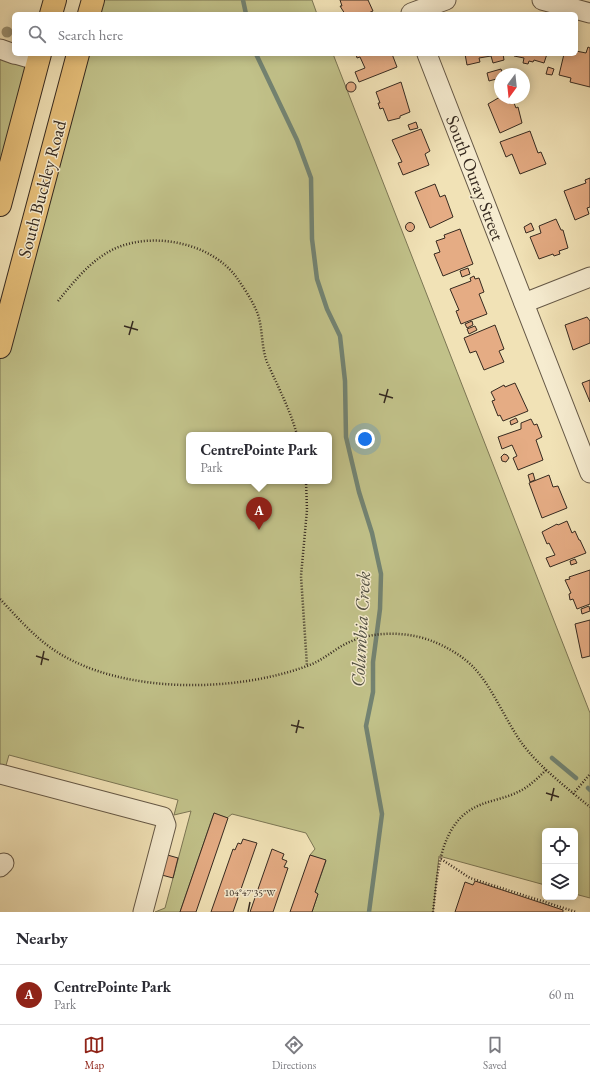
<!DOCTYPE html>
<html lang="en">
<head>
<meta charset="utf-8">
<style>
  body { margin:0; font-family:"EB Garamond",serif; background:#f7f7f7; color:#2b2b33 }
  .controls { position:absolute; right:12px; bottom:12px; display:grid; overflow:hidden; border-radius:6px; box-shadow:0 2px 10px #0003 }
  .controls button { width:36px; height:36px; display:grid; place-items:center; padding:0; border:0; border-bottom:1px solid #e1e1e2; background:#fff; color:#2b2b33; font:20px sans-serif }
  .compass { position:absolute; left:494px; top:68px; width:36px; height:36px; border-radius:50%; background:#fff; box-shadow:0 2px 10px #0003; rotate:195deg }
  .you { position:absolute; left:365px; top:439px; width:14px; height:14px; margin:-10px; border:3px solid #fff; border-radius:50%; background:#1a73e8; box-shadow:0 0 0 6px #1a73e833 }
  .badge { display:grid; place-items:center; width:26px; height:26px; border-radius:50%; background:#8f2418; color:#fff; font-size:13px; font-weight:700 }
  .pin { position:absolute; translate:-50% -33px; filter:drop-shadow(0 1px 2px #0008) }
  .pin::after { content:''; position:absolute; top:21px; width:14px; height:12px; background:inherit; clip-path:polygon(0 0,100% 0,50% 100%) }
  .popup { position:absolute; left:186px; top:432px; width:146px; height:52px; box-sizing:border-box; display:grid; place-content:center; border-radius:6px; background:#fff; filter:drop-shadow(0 1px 3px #0005); font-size:13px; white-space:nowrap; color:#7c7c81 }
  .popup b { font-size:15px; color:#2b2b33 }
  .popup::after { content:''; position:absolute; left:50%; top:100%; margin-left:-8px; border:8px solid transparent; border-top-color:#fff }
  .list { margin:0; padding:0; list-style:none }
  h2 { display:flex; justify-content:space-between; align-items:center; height:52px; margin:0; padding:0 16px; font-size:17px }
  h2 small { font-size:13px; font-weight:400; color:#7c7c81 }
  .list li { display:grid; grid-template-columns:26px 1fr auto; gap:12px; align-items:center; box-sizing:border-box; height:60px; padding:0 16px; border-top:1px solid #e1e1e2 }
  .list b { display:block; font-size:15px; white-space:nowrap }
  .list p { margin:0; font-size:13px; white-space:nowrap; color:#7c7c81 }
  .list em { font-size:13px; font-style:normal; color:#7c7c81 }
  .icon { flex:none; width:22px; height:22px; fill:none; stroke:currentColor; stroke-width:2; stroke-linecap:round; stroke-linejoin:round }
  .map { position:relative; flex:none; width:590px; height:912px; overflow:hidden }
  .search { position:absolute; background:#fff; box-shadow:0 2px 10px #0003; left:12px; right:12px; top:12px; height:44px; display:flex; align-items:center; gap:10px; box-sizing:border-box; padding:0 14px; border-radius:6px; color:#7c7c81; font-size:15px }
  .sheet { height:112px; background:#fff }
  nav { display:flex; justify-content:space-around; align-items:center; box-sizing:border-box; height:56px; border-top:1px solid #e1e1e2; background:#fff; font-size:11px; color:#7c7c81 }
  nav a { display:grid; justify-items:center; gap:2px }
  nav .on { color:#8f2418 }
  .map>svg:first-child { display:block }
</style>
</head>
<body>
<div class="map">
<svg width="590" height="912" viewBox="0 0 590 912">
  <rect width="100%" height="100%" fill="#f1e2b6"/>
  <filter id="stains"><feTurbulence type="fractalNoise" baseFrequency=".005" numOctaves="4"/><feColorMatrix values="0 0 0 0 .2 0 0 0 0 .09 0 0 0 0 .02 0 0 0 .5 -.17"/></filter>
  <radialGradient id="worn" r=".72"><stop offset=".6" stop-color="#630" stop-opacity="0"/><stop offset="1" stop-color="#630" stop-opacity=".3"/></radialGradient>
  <g fill="#c1c189" stroke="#7c7654" fill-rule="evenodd">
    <path d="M93,0h219l5,14h-228z"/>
    <path d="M0,49l39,12 -39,145z"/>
    <path d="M78,54h255l257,659v185l-15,-4v-63h-30v54l-106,-29 -6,56h-121l6,-18 -3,-2 11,-31 -16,-6 5,-6 -9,-16 -74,-19 -5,4 -13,-5 -34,99h-25l10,-4 26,-97 -17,4 4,-15 -169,-45 -4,14 -5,-1v-421zM189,435h140v46h-140z"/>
  </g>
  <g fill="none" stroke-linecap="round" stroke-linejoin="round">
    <g stroke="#738372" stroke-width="4.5">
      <path d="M243,0l3,14"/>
      <path d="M256,54l41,86 14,38 1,61 5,40 10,30 13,27 5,45 1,56 13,55 13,41 9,41 -1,35 -7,53v30l-7,34 16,88 -13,98"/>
      <path d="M552,758l24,20"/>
      <path d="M588,788l2,2"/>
    </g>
  </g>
  <g fill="#e5ac84" stroke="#362a20">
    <path d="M340,0h28l5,11 -7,3h-21l-5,-8h2z"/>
    <path d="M588,47l2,1v39l-20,-5 1,-4 -12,-3 5,-21h12v-3l10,2z"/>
    <path d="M356,54h29l1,1 6,-1 5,13 -38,15 -4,-10 10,-4 -5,-11 -3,1z"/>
    <path d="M465,54h38l1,6 -11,3 -2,-7 -12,2 1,4 -13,3z"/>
    <path d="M515,54h32l-3,9 -10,-3 -1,2 -4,-1 -1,3 -5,-1 1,-5 -10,-2z"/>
    <path d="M548,67l6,2 -2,6 -6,-1z"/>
    <path d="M501,69l2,5h-3v4l-11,3 -2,-8z"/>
    <path d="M401,82l9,30 -10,4v2l-12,3 -5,-13 -3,1 -2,-6h2l-4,-11z"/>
    <circle cx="351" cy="87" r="5"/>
    <path d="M500,97l12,1 4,10 2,-1 4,16 -22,10 -12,-29z"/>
    <path d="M416,122l2,6 -8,2 -2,-5z"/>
    <path d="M421,129l9,22 -5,3 4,11 -26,10 -5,-12 4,-1 -10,-22z"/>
    <path d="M530,131l8,22 3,-1 5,12 -26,10 -8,-20 -6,3 -6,-15z"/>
    <path d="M590,178v29l-3,1 2,6 -14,6 -11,-29 22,-8 -1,-3z"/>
    <path d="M435,184l5,13 5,-2 8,22 -23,11 -15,-36z"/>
    <path d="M556,219l5,11h2l5,18 -9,3 1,3 -6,2 -1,-2 -14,5 -9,-22 11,-4 -2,-7z"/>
    <circle cx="410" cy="227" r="4.5"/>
    <path d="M531,223l3,7 -8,3 -2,-6z"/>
    <path d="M460,229l13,35 -30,12 -9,-22 6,-2 -4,-11 9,-3 -1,-3z"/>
    <path d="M468,268l2,6 -8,3 -2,-6z"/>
    <path d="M474,276l1,3 4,-1 5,14 -5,2 8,20 -26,10 -5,-13 3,-1 -9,-21 21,-8 -1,-3z"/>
    <path d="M587,317l3,4v22l-17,7 -8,-25z"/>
    <path d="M472,321l1,4 -6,3 -2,-4z"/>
    <path d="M495,325l9,24 -5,2 5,11 -20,8 -8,-19 -6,2 -6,-15z"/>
    <path d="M475,326l2,4 -8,4 -2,-5z"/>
    <path d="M590,380v22l-8,-19z"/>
    <path d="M515,383l13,28 -25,10 -3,-6 -2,1 -6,-15 3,-1 -4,-8 13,-7 1,2z"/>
    <path d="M516,418l2,4 -7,3 -1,-4z"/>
    <path d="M531,419l3,6 3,-1 5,13 -6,3 7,20 -25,10 -5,-12 4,-2 -5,-11 -10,4 -4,-12 23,-8v-6z"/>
    <path d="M504,454l3,1 2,3 -3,4 -4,-1 -1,-4z"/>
    <path d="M533,473l2,7 -5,2 -2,-7z"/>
    <path d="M549,475l4,12 5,-1 9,22 -25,10 -13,-35z"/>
    <path d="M567,521l5,12 3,-2 4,9h1l6,13 -36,14 -4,-9 9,-3 -6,-12 -2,1 -5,-12 15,-8 1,1z"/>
    <path d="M575,559l2,4 -6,2 -1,-4z"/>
    <path d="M590,570v34l-13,5 -4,-10 -3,1 -1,-6 2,-1 -6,-13 5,-1 -1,-2z"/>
    <path d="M589,606l1,5 -8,3 -1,-5z"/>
    <path d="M590,620v36l-8,2 -7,-34z"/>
    <path d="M214,813l14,5 -32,94h-16z"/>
    <path d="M243,839l14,4 -24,69h-22l22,-63 2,1 3,-7 3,1z"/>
    <path d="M272,849l12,5 -2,5 5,2 -3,6 4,1 -15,44h-23z"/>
    <path d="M164,854l14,4 -5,20 -15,-4z"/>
    <path d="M310,855l16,5 -11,32 3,2 -6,18h-22z"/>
    <path d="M475,881l88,29v2h-108l10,-30 8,3z"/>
  </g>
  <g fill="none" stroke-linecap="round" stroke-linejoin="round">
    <g stroke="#655846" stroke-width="21">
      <g id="minor">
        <path d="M542,0l48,13"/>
        <path d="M411,13l35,-13"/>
        <path d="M0,49l14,5"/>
        <path d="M15,54l24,7"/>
        <path d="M427,54l163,419"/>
        <path d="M524,303l66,-26"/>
        <path d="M0,774l163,43 3,8 -23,87"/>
        <path d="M0,867l4,-4"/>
      </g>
    </g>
    <g stroke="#362a20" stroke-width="24">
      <g id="major">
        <path d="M51,14l4,-14"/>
        <path d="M89,14l4,-14"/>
        <path d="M0,205l40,-151"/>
        <path d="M0,347l78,-293"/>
      </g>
    </g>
    <g stroke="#362a20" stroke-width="2.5" stroke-dasharray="1 2" stroke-linecap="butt">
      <path d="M58,301c14,-17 28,-35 47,-47 38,-25 105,-14 132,24 7,10 15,22 20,34 6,15 4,35 10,50 11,25 23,47 30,73"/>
      <path d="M306,481l1,29 -6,66 6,90"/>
      <path d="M0,599c18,19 35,39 57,53 66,42 177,41 250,14 12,-4 22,-12 33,-19 26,-16 63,-17 92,-6 15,6 33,16 44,29 18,21 29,49 45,72 16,23 47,47 69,65"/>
      <path d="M573,794l17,-20"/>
      <path d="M441,859l29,19 106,34"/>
      <path d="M433,912c5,-38 5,-90 47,-107 12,-5 26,-7 38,-13 11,-5 21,-15 29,-23"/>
    </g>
    <use href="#minor" stroke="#f6ecd0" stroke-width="19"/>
    <use href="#major" stroke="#e8c17b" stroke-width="22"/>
  </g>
  <circle fill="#9d9272" cx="7" cy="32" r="5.5"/>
  <path fill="none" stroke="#362a20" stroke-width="1.5" d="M124,326l14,4M129,335l4,-14M379,394l14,4M384,403l4,-14M36,656l13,4M41,665l3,-14M291,725l13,3M296,733l3,-13M546,793l13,4M551,801l3,-13M248,912l2,-10"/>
  <g text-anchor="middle" stroke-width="3" stroke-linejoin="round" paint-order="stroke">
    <g font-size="18" fill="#362a20" stroke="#f6ecd0">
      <text transform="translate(475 178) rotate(69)" y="6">South Ouray Street</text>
      <text transform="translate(42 189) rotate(-75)" y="6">South Buckley Road</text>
    </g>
    <g font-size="19" font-style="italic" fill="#504f42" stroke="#f6ecd0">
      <text transform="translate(360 629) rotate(-87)" y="7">Columbia Creek</text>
    </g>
  </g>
  <g font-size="10" text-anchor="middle" fill="#362a20" stroke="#f6ecd0" stroke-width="3" stroke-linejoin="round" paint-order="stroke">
    <text x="250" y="896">104°47'35"W</text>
  </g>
  <rect width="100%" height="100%" filter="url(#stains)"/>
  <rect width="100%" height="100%" fill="url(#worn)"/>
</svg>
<div class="controls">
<button><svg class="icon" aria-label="locate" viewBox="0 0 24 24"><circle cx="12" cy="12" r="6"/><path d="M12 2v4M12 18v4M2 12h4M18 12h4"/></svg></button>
<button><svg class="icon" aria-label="layers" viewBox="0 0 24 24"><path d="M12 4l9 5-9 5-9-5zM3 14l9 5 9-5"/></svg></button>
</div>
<svg class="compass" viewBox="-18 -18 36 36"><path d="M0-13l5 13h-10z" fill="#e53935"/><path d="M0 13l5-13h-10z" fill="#7c7c81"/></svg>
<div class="you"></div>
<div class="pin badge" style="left:259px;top:530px">A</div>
<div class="popup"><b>CentrePointe Park</b>Park</div>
<div class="search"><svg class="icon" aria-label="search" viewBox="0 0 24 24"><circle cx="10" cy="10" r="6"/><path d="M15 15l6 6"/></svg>Search here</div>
</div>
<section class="sheet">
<h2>Nearby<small></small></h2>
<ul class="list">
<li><span class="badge">A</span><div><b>CentrePointe Park</b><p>Park</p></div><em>60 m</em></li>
</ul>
</section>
<nav>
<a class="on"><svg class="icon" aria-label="map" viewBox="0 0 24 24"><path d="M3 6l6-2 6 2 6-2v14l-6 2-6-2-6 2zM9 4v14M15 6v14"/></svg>Map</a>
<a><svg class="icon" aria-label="directions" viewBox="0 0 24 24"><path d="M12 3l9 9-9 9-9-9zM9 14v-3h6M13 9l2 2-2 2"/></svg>Directions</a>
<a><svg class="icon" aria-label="saved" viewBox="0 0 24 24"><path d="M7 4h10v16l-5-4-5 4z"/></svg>Saved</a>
</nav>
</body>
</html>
